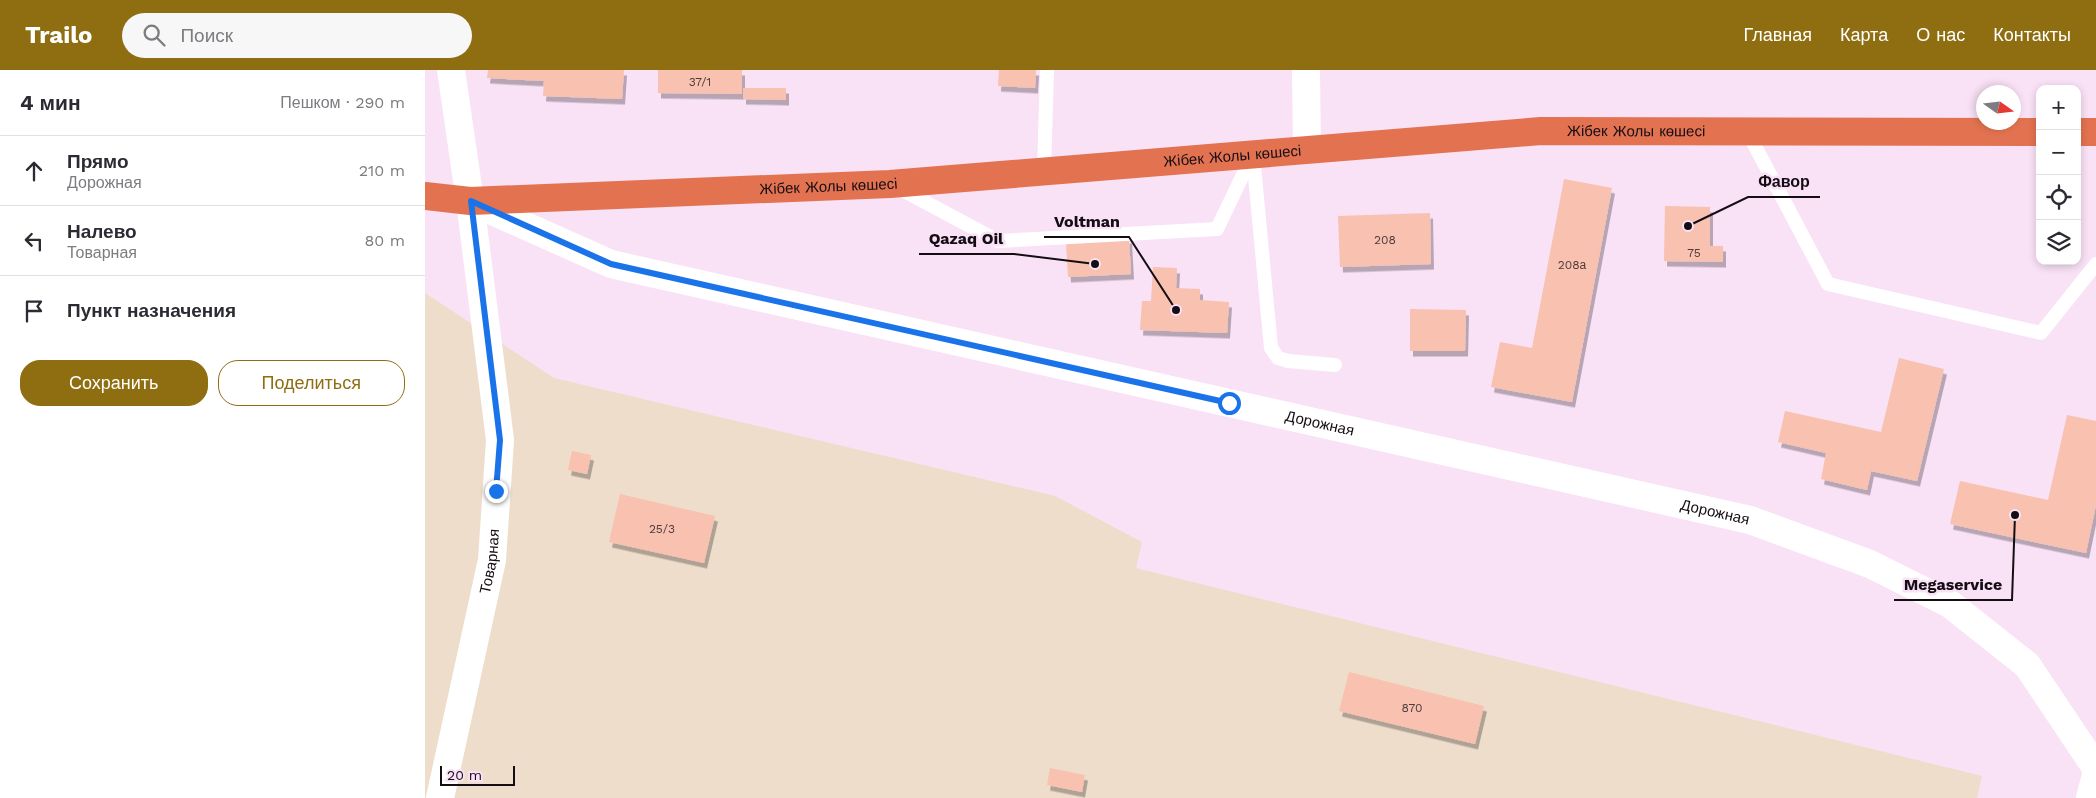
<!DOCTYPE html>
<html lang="ru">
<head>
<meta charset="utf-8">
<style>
  body { margin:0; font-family:"Work Sans",sans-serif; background:#f7f7f7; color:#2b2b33 }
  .controls { position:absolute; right:15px; top:15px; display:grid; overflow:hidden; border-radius:10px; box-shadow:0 2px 8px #0003 }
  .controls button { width:45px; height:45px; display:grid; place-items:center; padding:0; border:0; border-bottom:1px solid #e1e1e2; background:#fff; color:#2b2b33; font:25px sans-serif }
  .compass { position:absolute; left:1551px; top:15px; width:45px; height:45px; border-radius:50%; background:#fff; box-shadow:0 2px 8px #0003; rotate:104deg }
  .scale { position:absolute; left:15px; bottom:12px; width:75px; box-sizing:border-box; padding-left:5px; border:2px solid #150d14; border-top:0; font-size:14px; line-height:18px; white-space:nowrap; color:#150d14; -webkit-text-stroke:4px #f9e1f6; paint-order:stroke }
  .stop { position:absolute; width:15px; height:15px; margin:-11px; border:4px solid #1a73e8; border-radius:50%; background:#fff }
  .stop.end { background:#1a73e8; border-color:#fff; box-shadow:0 1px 5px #0008 }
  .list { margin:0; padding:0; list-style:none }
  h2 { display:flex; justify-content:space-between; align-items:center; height:65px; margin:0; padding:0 20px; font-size:21px }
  h2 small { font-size:16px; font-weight:400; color:#7c7c81 }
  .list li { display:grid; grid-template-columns:32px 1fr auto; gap:15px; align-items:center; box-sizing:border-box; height:70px; padding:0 20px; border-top:1px solid #e1e1e2 }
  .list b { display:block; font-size:19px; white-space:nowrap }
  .list p { margin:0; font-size:16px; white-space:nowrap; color:#7c7c81 }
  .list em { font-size:16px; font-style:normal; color:#7c7c81 }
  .actions { display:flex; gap:10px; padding:15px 20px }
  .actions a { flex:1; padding:11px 0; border:1px solid #8f6e12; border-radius:20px; text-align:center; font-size:18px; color:#8f6e12 }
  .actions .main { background:#8f6e12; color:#fff }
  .icon { flex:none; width:28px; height:28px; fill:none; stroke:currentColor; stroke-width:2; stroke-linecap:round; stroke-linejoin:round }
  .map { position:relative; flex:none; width:1671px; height:728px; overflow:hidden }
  header { display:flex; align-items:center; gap:30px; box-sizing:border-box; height:70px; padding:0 25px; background:#8f6e12; color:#fff }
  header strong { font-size:24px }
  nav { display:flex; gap:28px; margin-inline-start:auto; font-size:18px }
  .search { width:350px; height:45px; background:#f7f7f7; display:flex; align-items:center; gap:12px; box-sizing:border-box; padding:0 18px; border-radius:28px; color:#7c7c81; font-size:19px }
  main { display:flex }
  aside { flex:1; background:#fff }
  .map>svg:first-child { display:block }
</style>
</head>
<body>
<header>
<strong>Trailo</strong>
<div class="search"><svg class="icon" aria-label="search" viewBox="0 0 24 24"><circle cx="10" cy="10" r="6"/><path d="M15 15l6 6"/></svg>Поиск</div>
<nav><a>Главная</a><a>Карта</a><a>О нас</a><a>Контакты</a></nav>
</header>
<main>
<aside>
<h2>4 мин<small>Пешком · 290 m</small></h2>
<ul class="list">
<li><svg class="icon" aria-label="ahead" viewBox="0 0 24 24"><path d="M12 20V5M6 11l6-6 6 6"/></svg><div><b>Прямо</b><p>Дорожная</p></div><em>210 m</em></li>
<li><svg class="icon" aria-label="left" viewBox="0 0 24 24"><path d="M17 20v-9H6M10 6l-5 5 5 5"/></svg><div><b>Налево</b><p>Товарная</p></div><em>80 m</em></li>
<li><svg class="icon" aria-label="arrive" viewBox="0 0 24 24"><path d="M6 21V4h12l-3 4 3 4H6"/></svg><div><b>Пункт назначения</b></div></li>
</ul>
<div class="actions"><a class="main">Сохранить</a><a>Поделиться</a></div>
</aside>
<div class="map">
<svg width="1671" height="728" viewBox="0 0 1671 728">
  <defs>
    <filter id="shadow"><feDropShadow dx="3" dy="5.5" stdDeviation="0" flood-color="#0004"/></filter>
  </defs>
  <rect width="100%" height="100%" fill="#f9e1f6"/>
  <path fill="#eeddcb" d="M0,223l129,85 501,118 87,46 -6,26 846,208 -5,22h-1552z"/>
  <g fill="#f8c1b0" filter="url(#shadow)">
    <path d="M63,0h136l-2,29 -79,-3 1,-15 -57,-3z"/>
    <path d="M233,0h84v24l-84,-1z"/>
    <path d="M574,0h37l-1,18 -37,-2z"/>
    <path d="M318,18h43v12l-43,-1z"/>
    <path d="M1139,109l48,9 -40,214 -81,-15 9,-45 32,6z"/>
    <path d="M1240,136l45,1v39h13v16l-59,-1z"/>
    <path d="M1005,143l1,51 -91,3 -2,-51z"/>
    <path d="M704,168l2,36 -63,3 -2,-35z"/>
    <path d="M728,197l24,1 -1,20 24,1v11l29,2 -2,31 -87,-3 2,-29h9z"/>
    <path d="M985,239l56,1 -1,41h-55z"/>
    <path d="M1474,288l45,11 -27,112 -46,-10 -4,19 -46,-11 5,-26 -48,-11 7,-31 96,21z"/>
    <path d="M1642,345l29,6v84l-10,48 -136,-29 10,-43 88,19z"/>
    <path d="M147,381l19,4 -4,19 -19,-4z"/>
    <path d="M195,424l95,22 -11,47 -95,-21z"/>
    <path d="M924,602l135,34 -9,38 -136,-33z"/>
    <path d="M625,698l35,7 -3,17 -35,-7z"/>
  </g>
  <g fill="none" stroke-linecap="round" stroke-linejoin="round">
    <g stroke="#fff" stroke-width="14">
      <path d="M1322,61l81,153 213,49 55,-69"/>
      <path d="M828,85l18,193 7,10 10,3 47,4"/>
      <path d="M619,101l3,-101"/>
      <path d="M472,117l101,54 219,-12 36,-75"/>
    </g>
    <g stroke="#fff" stroke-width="28">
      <path id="s1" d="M45,131l141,63 1139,256 120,44 80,40 77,61 69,103"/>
      <path id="s2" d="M15,728l52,-238 8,-120 -30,-239"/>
      <path d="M1665,728l6,-23"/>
    </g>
    <g stroke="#fff" stroke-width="28">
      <path d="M26,0l19,131"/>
      <path d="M881,0l1,79"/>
    </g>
    <g stroke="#e37350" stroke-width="28">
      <path d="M1652,62h19"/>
      <path id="s3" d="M0,126l45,5 420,-17 651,-53 499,1"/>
    </g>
  </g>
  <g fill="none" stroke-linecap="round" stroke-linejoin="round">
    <path stroke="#1a73e8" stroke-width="6" d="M71,421l4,-51 -29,-239 140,63 618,139"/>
  </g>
  <g text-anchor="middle" stroke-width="5" stroke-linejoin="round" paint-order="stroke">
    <g font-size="12" fill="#4e3a3b">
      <text x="275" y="16">37/1</text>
      <text x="960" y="174">208</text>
      <text x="1269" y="187">75</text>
      <text x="1147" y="199">208а</text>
      <text x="237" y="463">25/3</text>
      <text x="987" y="642">870</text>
    </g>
    <g font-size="15" fill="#150d14" stroke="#f9e1f6">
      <text dy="5" stroke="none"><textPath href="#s3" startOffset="1214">Жібек Жолы көшесі</textPath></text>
      <text dy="5" stroke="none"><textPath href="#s3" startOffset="809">Жібек Жолы көшесі</textPath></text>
      <text dy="5" stroke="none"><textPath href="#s3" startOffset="404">Жібек Жолы көшесі</textPath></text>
      <text dy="5" stroke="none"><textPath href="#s1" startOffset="881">Дорожная</textPath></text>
      <text dy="5" stroke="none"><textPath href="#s1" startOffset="1286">Дорожная</textPath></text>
      <text dy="5" stroke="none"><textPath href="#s2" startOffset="242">Товарная</textPath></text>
    </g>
  </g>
  <path fill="none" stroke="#150d14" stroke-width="2" d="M1263 156L1323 127H1395M751 240L704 167H619M670 194L589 184H494M1590 445L1587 530H1469"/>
  <g fill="#150d14" stroke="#f9e1f6" stroke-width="2">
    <circle cx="1263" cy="156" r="5"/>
    <circle cx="751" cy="240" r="5"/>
    <circle cx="670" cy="194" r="5"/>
    <circle cx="1590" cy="445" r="5"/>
  </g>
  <g font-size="16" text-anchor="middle" font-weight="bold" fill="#150d14" stroke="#f9e1f6" stroke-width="5" stroke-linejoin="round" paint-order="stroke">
    <text x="1359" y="117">Фавор</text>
    <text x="662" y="157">Voltman</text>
    <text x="541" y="174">Qazaq Oil</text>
    <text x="1528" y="520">Megaservice</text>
  </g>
</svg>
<div class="controls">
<button>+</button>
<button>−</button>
<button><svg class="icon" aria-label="locate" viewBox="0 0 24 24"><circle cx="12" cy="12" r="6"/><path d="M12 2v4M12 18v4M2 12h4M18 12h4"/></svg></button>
<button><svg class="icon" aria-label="layers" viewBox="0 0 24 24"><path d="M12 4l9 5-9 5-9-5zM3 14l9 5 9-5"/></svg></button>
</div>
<svg class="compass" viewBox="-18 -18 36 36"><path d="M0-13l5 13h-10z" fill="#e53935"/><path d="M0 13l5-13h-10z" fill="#7c7c81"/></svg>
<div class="scale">20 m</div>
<div class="stop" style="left:804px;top:333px"></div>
<div class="stop end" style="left:71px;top:421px"></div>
</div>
</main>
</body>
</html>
